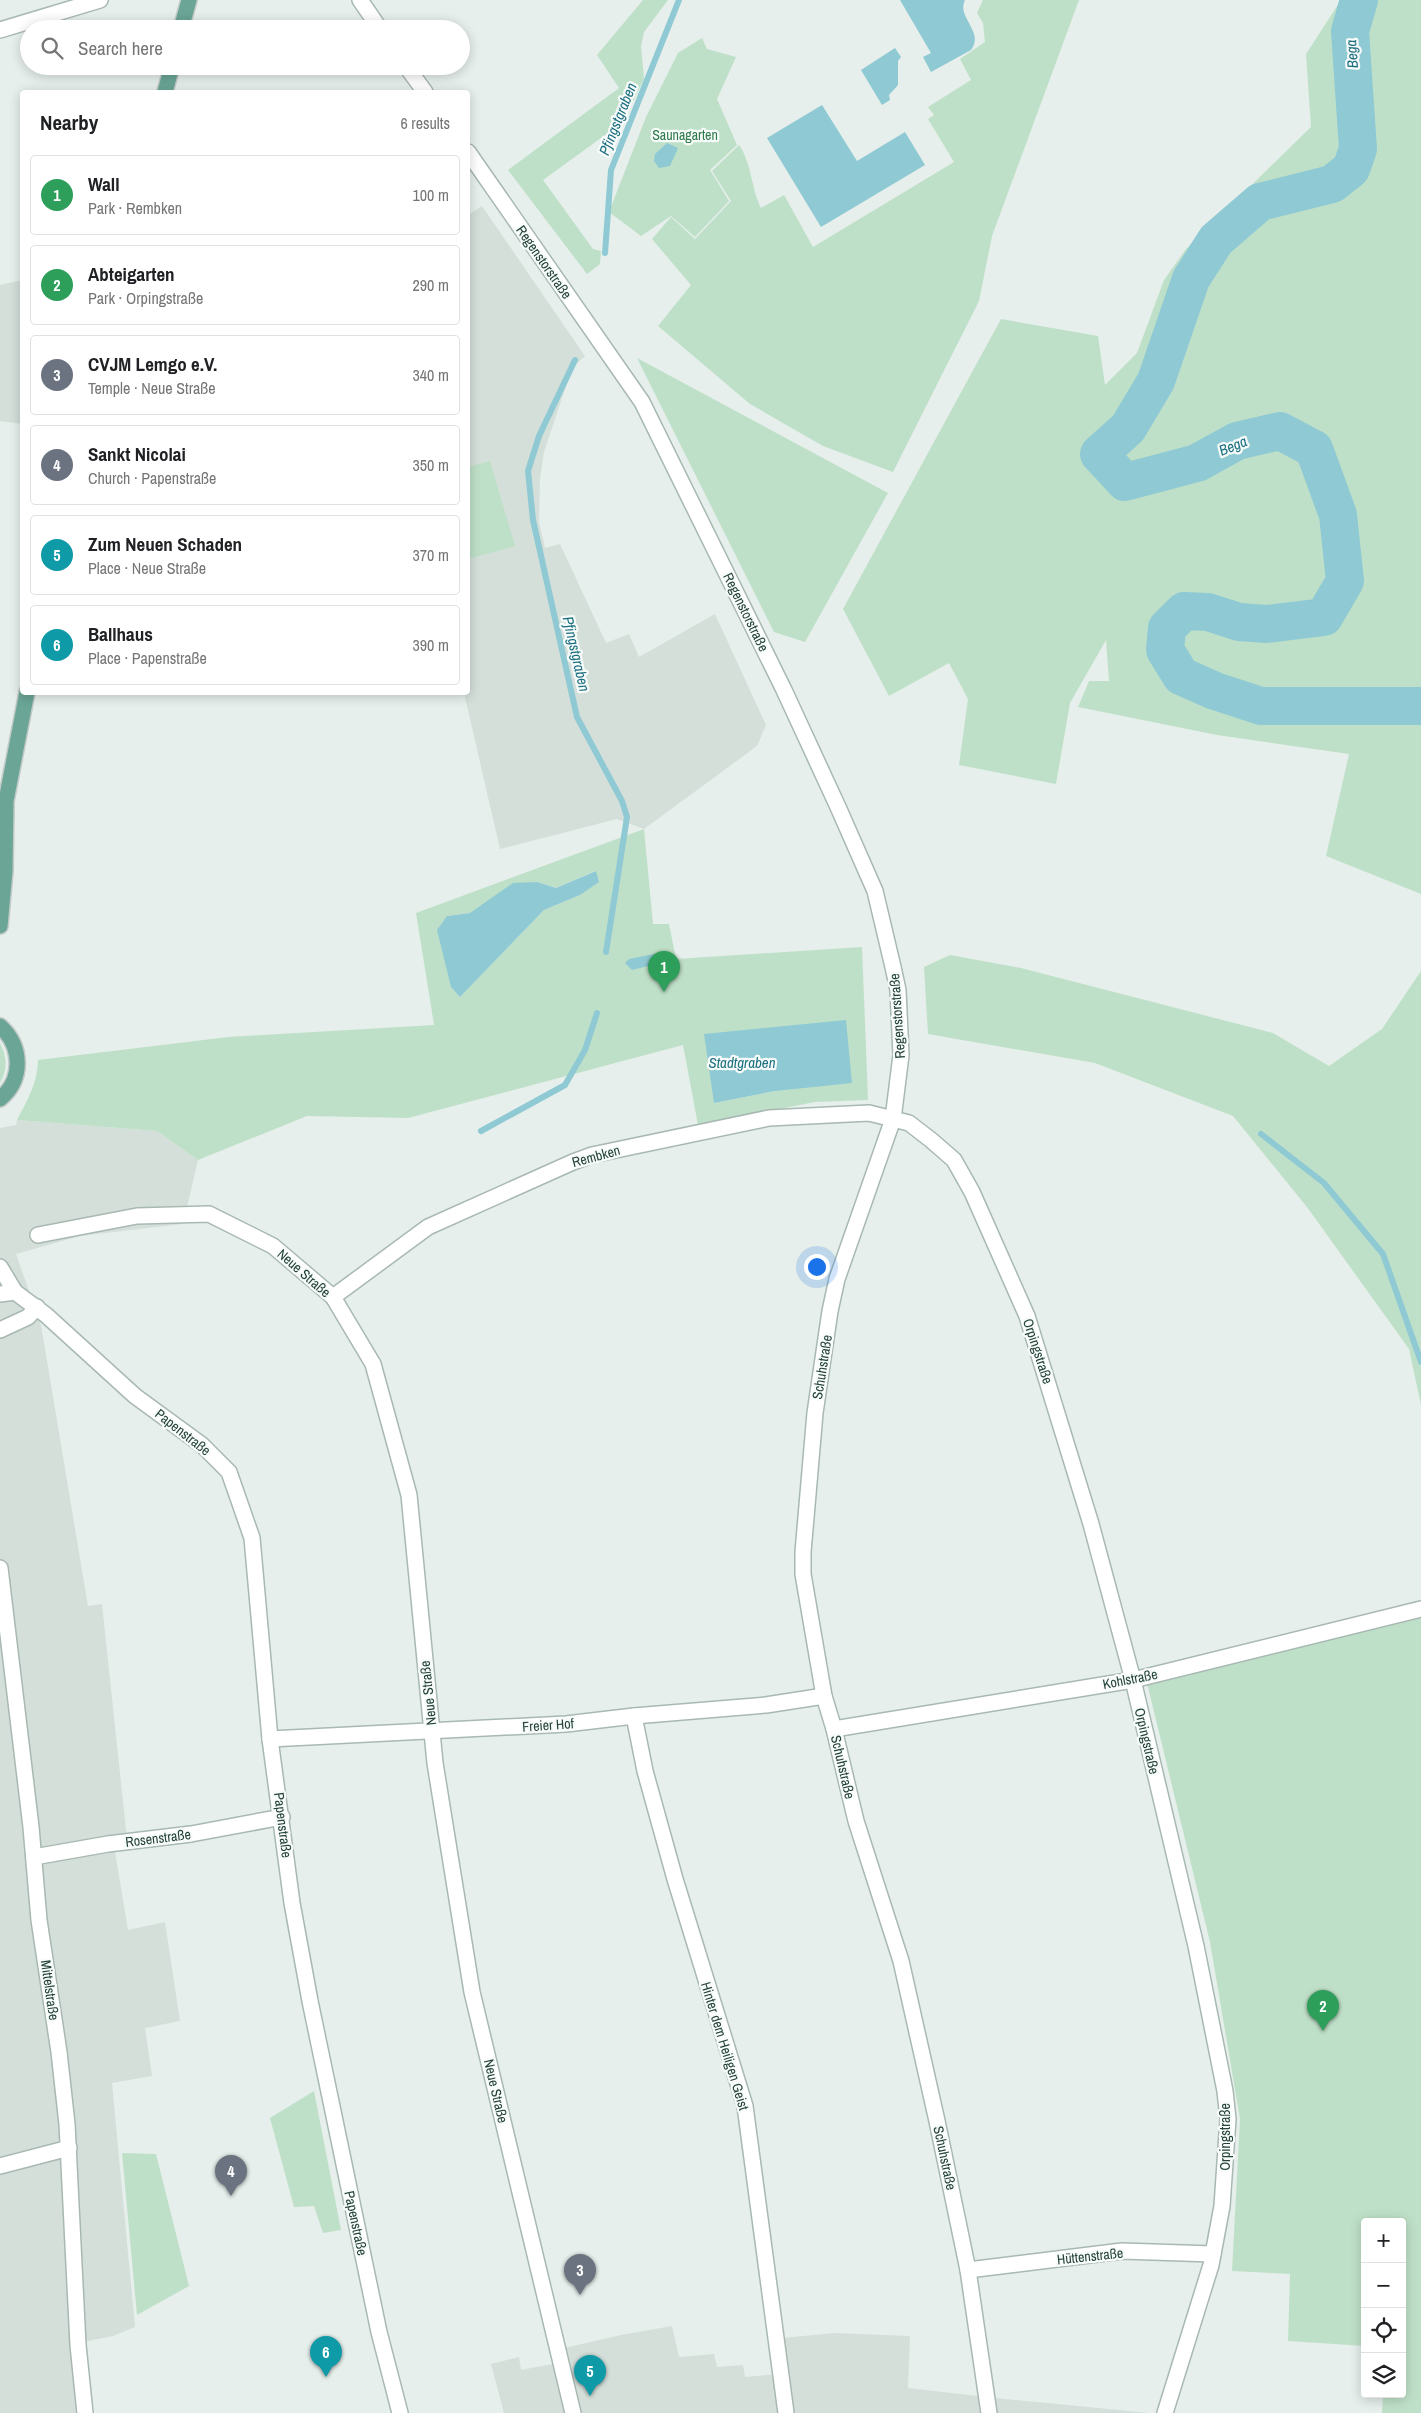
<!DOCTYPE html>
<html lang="en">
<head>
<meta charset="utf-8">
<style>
  body { margin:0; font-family:"Archivo Narrow",sans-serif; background:#f6f6f6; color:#202124 }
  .controls { position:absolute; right:15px; bottom:15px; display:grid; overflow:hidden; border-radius:5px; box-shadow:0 2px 12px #0003 }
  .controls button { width:45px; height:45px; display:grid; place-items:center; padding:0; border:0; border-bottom:1px solid #e0e0e0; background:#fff; color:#202124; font:25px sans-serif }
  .you { position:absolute; left:816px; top:1266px; width:18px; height:18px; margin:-12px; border:4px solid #fff; border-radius:50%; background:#1a73e8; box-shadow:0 0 0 8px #1a73e833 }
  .badge { display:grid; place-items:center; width:32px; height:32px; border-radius:50%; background:#ea580c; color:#fff; font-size:16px; font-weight:700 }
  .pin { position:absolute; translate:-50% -41px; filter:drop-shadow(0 1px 2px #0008) }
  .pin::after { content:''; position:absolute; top:26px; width:18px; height:15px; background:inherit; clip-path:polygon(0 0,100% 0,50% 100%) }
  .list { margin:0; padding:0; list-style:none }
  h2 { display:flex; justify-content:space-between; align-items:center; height:65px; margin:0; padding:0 20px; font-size:21px }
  h2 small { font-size:16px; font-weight:400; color:#757577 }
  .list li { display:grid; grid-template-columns:32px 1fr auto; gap:15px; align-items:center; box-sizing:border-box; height:80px; margin:0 10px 10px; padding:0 10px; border:1px solid #e0e0e0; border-radius:5px }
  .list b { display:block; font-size:19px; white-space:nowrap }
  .list p { margin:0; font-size:16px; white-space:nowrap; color:#757577 }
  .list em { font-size:16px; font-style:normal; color:#757577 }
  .icon { flex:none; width:28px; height:28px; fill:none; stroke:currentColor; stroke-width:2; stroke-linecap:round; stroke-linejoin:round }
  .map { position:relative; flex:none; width:1421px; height:2413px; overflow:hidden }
  .search { position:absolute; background:#fff; box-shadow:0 2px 12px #0003; left:20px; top:20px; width:450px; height:55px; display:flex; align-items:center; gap:12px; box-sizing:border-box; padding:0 18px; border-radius:28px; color:#757577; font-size:19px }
  .panel { position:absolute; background:#fff; box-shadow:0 2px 12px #0003; left:20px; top:90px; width:450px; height:605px; border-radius:5px }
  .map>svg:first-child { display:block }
</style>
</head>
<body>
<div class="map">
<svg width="1421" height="2413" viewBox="0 0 1421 2413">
  <rect width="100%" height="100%" fill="#e6efeb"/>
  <g fill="#d4dfda">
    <path d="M482,206l103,150 -13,12 -28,84 -4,27 -1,43 6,26 15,-4 46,99 23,-9 10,23 76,-43 51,111 -9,21 -113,83 -27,-10 -117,30 -36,-156 4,-1v-477z"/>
    <path d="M22,280v144l-22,-3v-136z"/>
    <path d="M17,1120l140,11 41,29 -15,64 -103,12 -64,18 25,71 47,281 14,-2 25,235 -14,1 15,90 37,-8 15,99 -35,7 7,48 -40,7 23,244 -22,9 -40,8 7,69h-80v-1285l16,-3z"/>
    <path d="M672,2326l7,31 35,-3 3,13 26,-2 2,12 42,-4 -5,-35 53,-5 75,3 -2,52 70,8 2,17h-476l-13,-49 28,-7 2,13 42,-8 -3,-13 61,-14z"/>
    <path d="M995,2398l154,15h-152z"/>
  </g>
  <g fill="#bfe0c8" fill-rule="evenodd">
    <path d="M643,0h25l-24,32 -3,14 3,33 -21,43 -80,58 50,69 8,2 -1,13 -13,10 -79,-104 111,-82 -22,-33z"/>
    <path d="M983,0h96l-87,236 -13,65 -86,171 -70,-26 -73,-42 -92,-78 33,-41 -39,-46 19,-22 24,22 36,-38 -19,-30 27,-26c13,19 12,43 22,63l23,-13 29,52 141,-85 -26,-43 6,-4 -6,-8 43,-27 -11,-21 25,-17 -2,-19 -6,-10z"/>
    <path d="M1341,0h80v894l-95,-38 23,-102 -132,-19 -139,-28 11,-26h20l-3,-41 -36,63 -14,81 -97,-19 9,-66 -19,-36 -60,33 -46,-87 158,-290 97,17 7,49 32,-32 27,-73 22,-31 125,-122 -5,-73z"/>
    <path d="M702,38l5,11 29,8 -19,42 20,46 -27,25 19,31 -34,36 -24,-21 -30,20 -32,-24 37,-95 32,-64z"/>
    <path d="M637,358l251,135 -83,149 -31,-10z"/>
    <path d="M490,461l25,85 -47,13v-92z"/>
    <path d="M644,829l9,95h16l7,35 186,-12 6,153 -53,2 -117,23 -15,-80 -275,73 -101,-2 -109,44 -41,-29 -140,-11c10,-19 21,-38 21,-60l190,-23 206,-12 -18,-112zM595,871l-15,24 -36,15 -84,87 -13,-81 23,-3 67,-31 19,6zM846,1020l-71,71 -61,12z"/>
    <path d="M950,955l71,13 252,65 56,33 53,-37 39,-58v434l-12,-56 -102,-142 -74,-91 -138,-53 -167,-29 -4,-67z"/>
    <path d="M0,1043c7,14 8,26 0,40z"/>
    <path d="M1421,1613v800h-39l1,-19h19v-172h-37v124l-77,-5 2,-67 -58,-3 8,-152 -30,-177 -63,-259z"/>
    <path d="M314,2091l27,139 -18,3 -9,-27 -20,1 -24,-89z"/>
    <path d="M122,2153l34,1 33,132 -52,29z"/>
  </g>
  <g fill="#8ec9d4">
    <path d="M900,0h65c-9,17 20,32 6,50l-40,22 -8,-15 8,-4z"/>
    <path d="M895,48l6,9 -3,4v24l-9,10 1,5 -8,5 -21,-35z"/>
    <path d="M822,105l35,56 48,-29 20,33 -104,62 -54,-89z"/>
    <path d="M667,143l11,5 -8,18 -11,2 -5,-7 1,-7z"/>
    <path d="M596,871l3,11 -19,13 -36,15 -84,87 -9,-10 -14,-57 10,-14 23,-3 43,-30 24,-1 19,6z"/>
    <path d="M659,953l12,2 1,5 -40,10 -7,-7 4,-4z"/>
    <path d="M846,1020l6,63 -77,8 -61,12 -10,-69z"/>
  </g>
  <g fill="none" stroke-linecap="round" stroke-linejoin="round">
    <g stroke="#8ec9d4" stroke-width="6">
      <path d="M605,253l6,-83 68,-170"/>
      <path d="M575,360l-36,76 -11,35 5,49 44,197 45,84 5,16 -21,135"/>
      <path d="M481,1131l84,-46 20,-35 12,-37"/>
      <path d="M1261,1134l63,49 59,71 38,108"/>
    </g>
    <path stroke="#8ec9d4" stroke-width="38" d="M1359,0l-9,31 8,118 -7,20 -19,15 -72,18 -44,38 -25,39 -35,102 -28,47 -29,26 26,28 72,-19 40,-22 43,-10 34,18 24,66 7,66 -21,36 -58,7 -27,-2 -31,-10 -24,-1 -17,17 -2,22 16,26 34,15 46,15h160"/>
    <g stroke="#a8b8b2" stroke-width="18">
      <g id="minor">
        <path d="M360,0l20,29"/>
        <path d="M0,30l100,-30"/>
        <path d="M406,66l19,26"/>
        <path d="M468,152l174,250 142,288 54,117 37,84 18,76 5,23 3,65 -8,64 -56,160 -7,32 -15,102 -12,139v22l21,122 10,33 22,92 45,140 36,160 31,149 21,143"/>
        <path d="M38,1235l99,-19 72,-2 64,32 60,51 40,67 36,131 26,268 37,229 101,421"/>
        <path d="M0,1267l15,25 31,23 89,81 67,49 27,27 23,66 18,201 22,164 18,98 69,331 21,81"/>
        <path d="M0,1294l15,-2"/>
        <path d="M333,1297l95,-70 145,-65 19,-7 177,-37 100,-5 40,10 22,17 23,20 18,32 55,124 64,208 42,156 63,266 29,145 3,28 -6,87 -11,59 -46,148"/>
        <path d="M0,1330l28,-13 9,-10"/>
        <path d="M0,1568l31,259 8,93 20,132 8,72 11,221 7,68"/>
        <path d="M634,1716l11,55 30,108 70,227 41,307"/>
        <path d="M834,1729l299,-49 288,-71"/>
        <path d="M270,1739l296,-15 68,-8 132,-11 58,-9"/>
        <path d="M34,1857l74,-13 83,-10 91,-17"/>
        <path d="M0,2166l69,-18"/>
        <path d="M968,2270l154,-19 91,3"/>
      </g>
    </g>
    <g stroke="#c2cac8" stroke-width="18">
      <g id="major">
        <path d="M181,29l8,-29"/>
        <path d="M165,92l7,-26"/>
        <path d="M0,926l5,-55 1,-70 21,-109"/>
        <path d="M0,1026c22,20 24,53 0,73"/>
      </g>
    </g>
    <use href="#minor" stroke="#fff" stroke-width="15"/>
    <use href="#major" stroke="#6aa596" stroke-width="15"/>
  </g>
  <g text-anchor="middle" stroke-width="4.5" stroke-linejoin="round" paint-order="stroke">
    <g font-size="14" fill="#2d7a4b" stroke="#f7fbf9">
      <text x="685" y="140">Saunagarten</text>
    </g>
    <g font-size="14" fill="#24423a" stroke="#f7fbf9">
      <text transform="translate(544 262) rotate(55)" y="5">Regenstorstraße</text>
      <text transform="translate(746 612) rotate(64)" y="5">Regenstorstraße</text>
      <text transform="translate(897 1016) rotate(-94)" y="5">Regenstorstraße</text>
      <text transform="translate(596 1156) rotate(-15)" y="5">Rembken</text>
      <text transform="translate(304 1273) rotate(41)" y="5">Neue Straße</text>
      <text transform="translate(1038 1351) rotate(72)" y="5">Orpingstraße</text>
      <text transform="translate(822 1367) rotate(-81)" y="5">Schuhstraße</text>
      <text transform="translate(183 1432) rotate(38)" y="5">Papenstraße</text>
      <text transform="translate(1130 1679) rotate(-11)" y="5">Kohlstraße</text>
      <text transform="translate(428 1693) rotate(-96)" y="5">Neue Straße</text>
      <text transform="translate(548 1725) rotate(-4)" y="5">Freier Hof</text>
      <text transform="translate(1147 1741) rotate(77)" y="5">Orpingstraße</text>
      <text transform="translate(843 1767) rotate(77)" y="5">Schuhstraße</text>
      <text transform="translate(283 1825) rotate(83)" y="5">Papenstraße</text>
      <text transform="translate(158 1838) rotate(-7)" y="5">Rosenstraße</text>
      <text transform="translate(50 1990) rotate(82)" y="5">Mittelstraße</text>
      <text transform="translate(725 2046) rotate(73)" y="5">Hinter dem Heiligen Geist</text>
      <text transform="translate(496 2091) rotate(77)" y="5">Neue Straße</text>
      <text transform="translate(1225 2137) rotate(-90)" y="5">Orpingstraße</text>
      <text transform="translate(945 2158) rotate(78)" y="5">Schuhstraße</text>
      <text transform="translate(356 2223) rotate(78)" y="5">Papenstraße</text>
      <text transform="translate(1090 2256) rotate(-6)" y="5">Hüttenstraße</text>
    </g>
    <g font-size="15" font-style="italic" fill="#1c6f80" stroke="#f7fbf9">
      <text transform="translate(1352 54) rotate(-94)" y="5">Bega</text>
      <text transform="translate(618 119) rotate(-68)" y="5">Pfingstgraben</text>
      <text transform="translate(1233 446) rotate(-22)" y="5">Bega</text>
      <text transform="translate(576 654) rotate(77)" y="5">Pfingstgraben</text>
      <text x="742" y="1068">Stadtgraben</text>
    </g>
  </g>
</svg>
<div class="controls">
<button>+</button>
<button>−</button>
<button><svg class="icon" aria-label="locate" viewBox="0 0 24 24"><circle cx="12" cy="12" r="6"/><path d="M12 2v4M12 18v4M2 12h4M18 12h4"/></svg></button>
<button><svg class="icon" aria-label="layers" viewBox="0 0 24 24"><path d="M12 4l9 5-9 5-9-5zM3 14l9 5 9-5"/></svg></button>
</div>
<div class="you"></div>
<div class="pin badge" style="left:664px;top:992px;background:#2e9e5b">1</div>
<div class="pin badge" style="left:1323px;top:2031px;background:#2e9e5b">2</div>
<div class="pin badge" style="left:580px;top:2295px;background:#6b7280">3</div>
<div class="pin badge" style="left:231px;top:2196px;background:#6b7280">4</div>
<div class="pin badge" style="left:590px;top:2396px;background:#0f9aa8">5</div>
<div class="pin badge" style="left:326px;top:2377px;background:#0f9aa8">6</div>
<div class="search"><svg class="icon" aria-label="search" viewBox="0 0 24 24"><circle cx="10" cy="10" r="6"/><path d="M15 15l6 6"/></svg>Search here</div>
<section class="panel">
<h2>Nearby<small>6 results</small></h2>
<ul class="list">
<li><span class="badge" style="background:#2e9e5b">1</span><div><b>Wall</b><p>Park · Rembken</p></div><em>100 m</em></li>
<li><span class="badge" style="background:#2e9e5b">2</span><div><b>Abteigarten</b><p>Park · Orpingstraße</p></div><em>290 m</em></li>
<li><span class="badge" style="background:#6b7280">3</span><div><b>CVJM Lemgo e.V.</b><p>Temple · Neue Straße</p></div><em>340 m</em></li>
<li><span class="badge" style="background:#6b7280">4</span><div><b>Sankt Nicolai</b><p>Church · Papenstraße</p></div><em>350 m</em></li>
<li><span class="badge" style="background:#0f9aa8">5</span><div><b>Zum Neuen Schaden</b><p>Place · Neue Straße</p></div><em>370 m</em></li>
<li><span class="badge" style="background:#0f9aa8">6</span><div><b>Ballhaus</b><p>Place · Papenstraße</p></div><em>390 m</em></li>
</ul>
</section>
</div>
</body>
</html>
